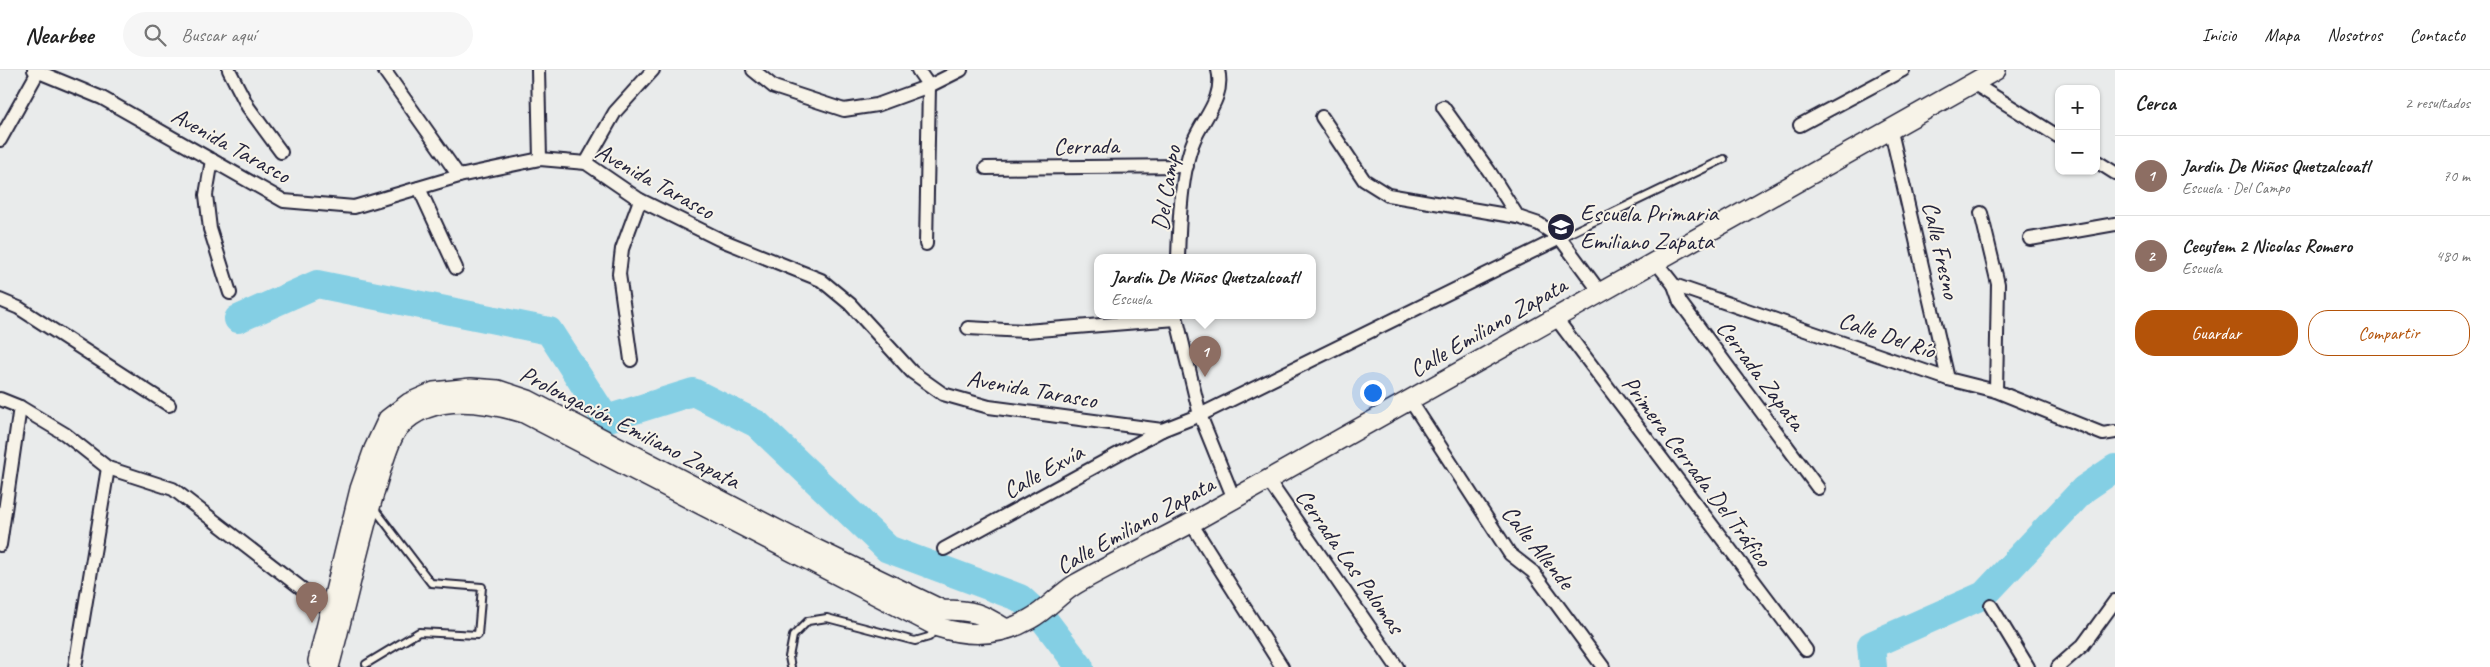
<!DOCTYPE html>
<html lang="es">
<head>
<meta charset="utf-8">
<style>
  body { margin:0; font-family:Caveat,sans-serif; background:#f6f6f6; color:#222 }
  .controls { position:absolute; right:15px; top:15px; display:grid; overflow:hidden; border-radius:10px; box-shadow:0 1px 4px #0004 }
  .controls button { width:45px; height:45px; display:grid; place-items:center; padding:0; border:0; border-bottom:1px solid #e0e0e0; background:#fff; color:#222; font:25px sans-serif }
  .you { position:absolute; left:1372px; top:322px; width:18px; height:18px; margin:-12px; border:4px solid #fff; border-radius:50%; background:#1a73e8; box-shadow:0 0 0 8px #1a73e833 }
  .badge { display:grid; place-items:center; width:32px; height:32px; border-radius:50%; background:#b45309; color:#fff; font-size:16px; font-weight:700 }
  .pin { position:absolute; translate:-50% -41px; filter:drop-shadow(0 1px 2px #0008) }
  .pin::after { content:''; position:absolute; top:26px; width:18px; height:15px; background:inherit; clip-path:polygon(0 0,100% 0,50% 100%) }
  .popup { position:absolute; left:1094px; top:184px; width:222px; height:65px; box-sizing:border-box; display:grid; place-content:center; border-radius:10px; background:#fff; filter:drop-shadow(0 1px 4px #0005); font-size:16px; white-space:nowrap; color:#767676 }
  .popup b { font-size:19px; color:#222 }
  .popup::after { content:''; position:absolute; left:50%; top:100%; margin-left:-10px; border:10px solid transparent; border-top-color:#fff }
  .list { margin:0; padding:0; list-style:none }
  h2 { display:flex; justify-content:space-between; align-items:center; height:65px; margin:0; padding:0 20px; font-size:21px }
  h2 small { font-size:16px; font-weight:400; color:#767676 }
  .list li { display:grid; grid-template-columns:32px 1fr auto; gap:15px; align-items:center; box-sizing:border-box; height:80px; padding:0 20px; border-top:1px solid #e0e0e0 }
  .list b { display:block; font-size:19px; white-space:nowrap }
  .list p { margin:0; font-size:16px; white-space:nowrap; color:#767676 }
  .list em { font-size:16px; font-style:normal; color:#767676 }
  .actions { display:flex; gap:10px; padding:15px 20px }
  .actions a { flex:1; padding:11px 0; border:1px solid #b45309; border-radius:20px; text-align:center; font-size:18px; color:#b45309 }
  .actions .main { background:#b45309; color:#fff }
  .icon { flex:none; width:28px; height:28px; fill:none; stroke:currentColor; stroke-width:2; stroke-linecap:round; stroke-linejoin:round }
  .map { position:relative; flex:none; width:2115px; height:597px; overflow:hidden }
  header { display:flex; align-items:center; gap:30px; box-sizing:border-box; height:70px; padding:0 25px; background:#fff; border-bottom:1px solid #e0e0e0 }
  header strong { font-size:24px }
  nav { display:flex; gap:28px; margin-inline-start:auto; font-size:18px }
  .search { width:350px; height:45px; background:#f6f6f6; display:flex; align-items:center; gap:12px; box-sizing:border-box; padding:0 18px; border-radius:28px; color:#767676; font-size:19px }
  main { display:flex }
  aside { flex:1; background:#fff }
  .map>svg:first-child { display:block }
</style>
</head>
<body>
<header>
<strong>Nearbee</strong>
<div class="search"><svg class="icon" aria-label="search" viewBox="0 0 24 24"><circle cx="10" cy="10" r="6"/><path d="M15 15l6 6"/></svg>Buscar aquí</div>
<nav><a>Inicio</a><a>Mapa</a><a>Nosotros</a><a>Contacto</a></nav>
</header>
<main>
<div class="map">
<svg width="2115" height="597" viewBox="0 0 2115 597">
  <rect width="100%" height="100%" fill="#e9ebeb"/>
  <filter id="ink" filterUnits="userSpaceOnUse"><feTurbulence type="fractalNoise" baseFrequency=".02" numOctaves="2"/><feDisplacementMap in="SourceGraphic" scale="10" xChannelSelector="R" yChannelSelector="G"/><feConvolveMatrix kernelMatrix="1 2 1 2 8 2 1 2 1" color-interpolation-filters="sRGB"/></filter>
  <g filter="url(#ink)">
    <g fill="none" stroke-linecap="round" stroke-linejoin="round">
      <g stroke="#84cfe4" stroke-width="28">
        <path d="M238,249l79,-35 232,47 57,88 87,-27 64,32 131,125 132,49 25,23 35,46"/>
        <path d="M1873,597l-2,-22 113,-50 100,-106 31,-21"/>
      </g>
      <g stroke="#22223b" stroke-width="10">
        <g id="lane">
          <path d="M1560,168l164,-79"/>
          <path d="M366,594l53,-32 59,3 4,-48 -51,-4 -57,-75"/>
          <path d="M791,597l-2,-10 4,-21 15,-15 19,-3 88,23 14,-4 8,-9"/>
        </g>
      </g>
      <g stroke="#22223b" stroke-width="16">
        <g id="street">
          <path d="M34,0l68,28 182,103 70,6 105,-31 81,-17 46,4 54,37 79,39 102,41 29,24 62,68 31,22 46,13 173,23 38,-15 360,-177"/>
          <path d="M229,0l19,37 33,45"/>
          <path d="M384,0l75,106"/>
          <path d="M538,0l2,89"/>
          <path d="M753,0l21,17 70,23 33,-5 52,-19 32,-16"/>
          <path d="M918,0l11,16 -3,158"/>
          <path d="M1973,13l86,54"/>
          <path d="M1443,37l46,64 29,46"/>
          <path d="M1322,47l42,63 24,15 130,22 21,7 21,14 40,54"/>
          <path d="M1800,55l103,-55"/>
          <path d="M1891,61l57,248"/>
          <path d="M0,70l39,-70"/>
          <path d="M212,90l-6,35 4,34 20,64"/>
          <path d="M2096,91l19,12"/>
          <path d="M586,93l29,-51 38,-42"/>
          <path d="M986,98l201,-2"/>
          <path d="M419,118l37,80"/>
          <path d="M1981,143l17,71 -2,107"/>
          <path d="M2030,169l85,-15"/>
          <path d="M1178,188c1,-33 3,-88 16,-118 10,-23 31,-43 24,-70"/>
          <path d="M1655,191l19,24 274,94 48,12 107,43 12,-2"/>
          <path d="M1674,215l6,17 138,186"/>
          <path d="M0,230l19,8 150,97"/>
          <path d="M1176,246l24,99 34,84"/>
          <path d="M1555,247l251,333"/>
          <path d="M968,258l58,3 150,-12"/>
          <path d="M631,290l-12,-86 3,-25 18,-49"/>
          <path d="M0,329l20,8 45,27 43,34 65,21 163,126"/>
          <path d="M1410,330l100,154 23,18 70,95"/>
          <path d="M1268,410l129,187"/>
          <path d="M1191,453l91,144"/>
          <path d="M0,475l20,-138"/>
          <path d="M944,479l218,-119"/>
          <path d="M1991,536l37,61"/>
          <path d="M75,597l33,-199"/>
          <path d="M2058,597l25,-22 32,-44"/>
        </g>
      </g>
      <g stroke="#22223b" stroke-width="22">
        <g id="secondary">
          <path d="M318,591l42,-172 14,-40 14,-30 21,-16 25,-11 37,-4 27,2 30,10 269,140 145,70c31,0 39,3 64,19"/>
          <path d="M329,597c17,-63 31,-128 50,-191 5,-15 10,-37 20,-49 31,-35 86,-26 125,-14l414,214c31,10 63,9 92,-8 17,-9 29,-25 46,-35 37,-21 76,-40 115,-61l805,-453"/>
        </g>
      </g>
      <use href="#lane" stroke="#f7f3e8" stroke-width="6"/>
      <use href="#street" stroke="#f7f3e8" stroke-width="12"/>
      <use href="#secondary" stroke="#f7f3e8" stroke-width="19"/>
    </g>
  </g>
  <defs>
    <g id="school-disc" transform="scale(1.4375)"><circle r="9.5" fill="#22223b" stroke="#f7f3e8"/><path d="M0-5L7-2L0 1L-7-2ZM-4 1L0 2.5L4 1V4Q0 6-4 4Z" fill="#fff"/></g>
  </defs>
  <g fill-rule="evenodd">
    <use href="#school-disc" x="1561" y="157"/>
  </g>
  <g text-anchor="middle" stroke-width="4" stroke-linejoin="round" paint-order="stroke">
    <g font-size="24" fill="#22223b" stroke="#f7f3e8">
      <text transform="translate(231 75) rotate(29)" y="8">Avenida Tarasco</text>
      <text transform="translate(1086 76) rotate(-1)" y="8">Cerrada</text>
      <text transform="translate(655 111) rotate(29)" y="8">Avenida Tarasco</text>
      <text transform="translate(1166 118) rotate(-81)" y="8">Del Campo</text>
      <text transform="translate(1941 180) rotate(77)" y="8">Calle Fresno</text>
      <text transform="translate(1488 257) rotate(-30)" y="8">Calle Emiliano Zapata</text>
      <text transform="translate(1887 265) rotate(19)" y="8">Calle Del Río</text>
      <text transform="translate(1761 305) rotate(53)" y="8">Cerrada Zapata</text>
      <text transform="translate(1032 319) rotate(10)" y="8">Avenida Tarasco</text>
      <text transform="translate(630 357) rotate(27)" y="8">Prolongación Emiliano Zapata</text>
      <text transform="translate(1043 401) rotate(-29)" y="8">Calle Exvía</text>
      <text transform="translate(1697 401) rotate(53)" y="8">Primera Cerrada Del Tráfico</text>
      <text transform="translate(1135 455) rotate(-29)" y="8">Calle Emiliano Zapata</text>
      <text transform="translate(1538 477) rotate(51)" y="8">Calle Allende</text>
      <text transform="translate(1350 491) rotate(55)" y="8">Cerrada Las Palomas</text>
    </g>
    <g font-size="24" fill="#22223b" stroke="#f7f3e8" text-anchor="start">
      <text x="1580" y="151">Escuela Primaria<tspan x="1580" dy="28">Emiliano Zapata</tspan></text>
    </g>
  </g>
</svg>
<div class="controls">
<button>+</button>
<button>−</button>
</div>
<div class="you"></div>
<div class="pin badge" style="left:1205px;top:307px;background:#8d6e63">1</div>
<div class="popup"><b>Jardin De Niños Quetzalcoatl</b>Escuela</div>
<div class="pin badge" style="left:312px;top:553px;background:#8d6e63">2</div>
</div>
<aside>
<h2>Cerca<small>2 resultados</small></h2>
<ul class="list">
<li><span class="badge" style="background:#8d6e63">1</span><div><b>Jardin De Niños Quetzalcoatl</b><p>Escuela · Del Campo</p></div><em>70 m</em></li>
<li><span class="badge" style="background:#8d6e63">2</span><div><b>Cecytem 2 Nicolas Romero</b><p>Escuela</p></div><em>480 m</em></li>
</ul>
<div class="actions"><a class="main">Guardar</a><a>Compartir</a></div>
</aside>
</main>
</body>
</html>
